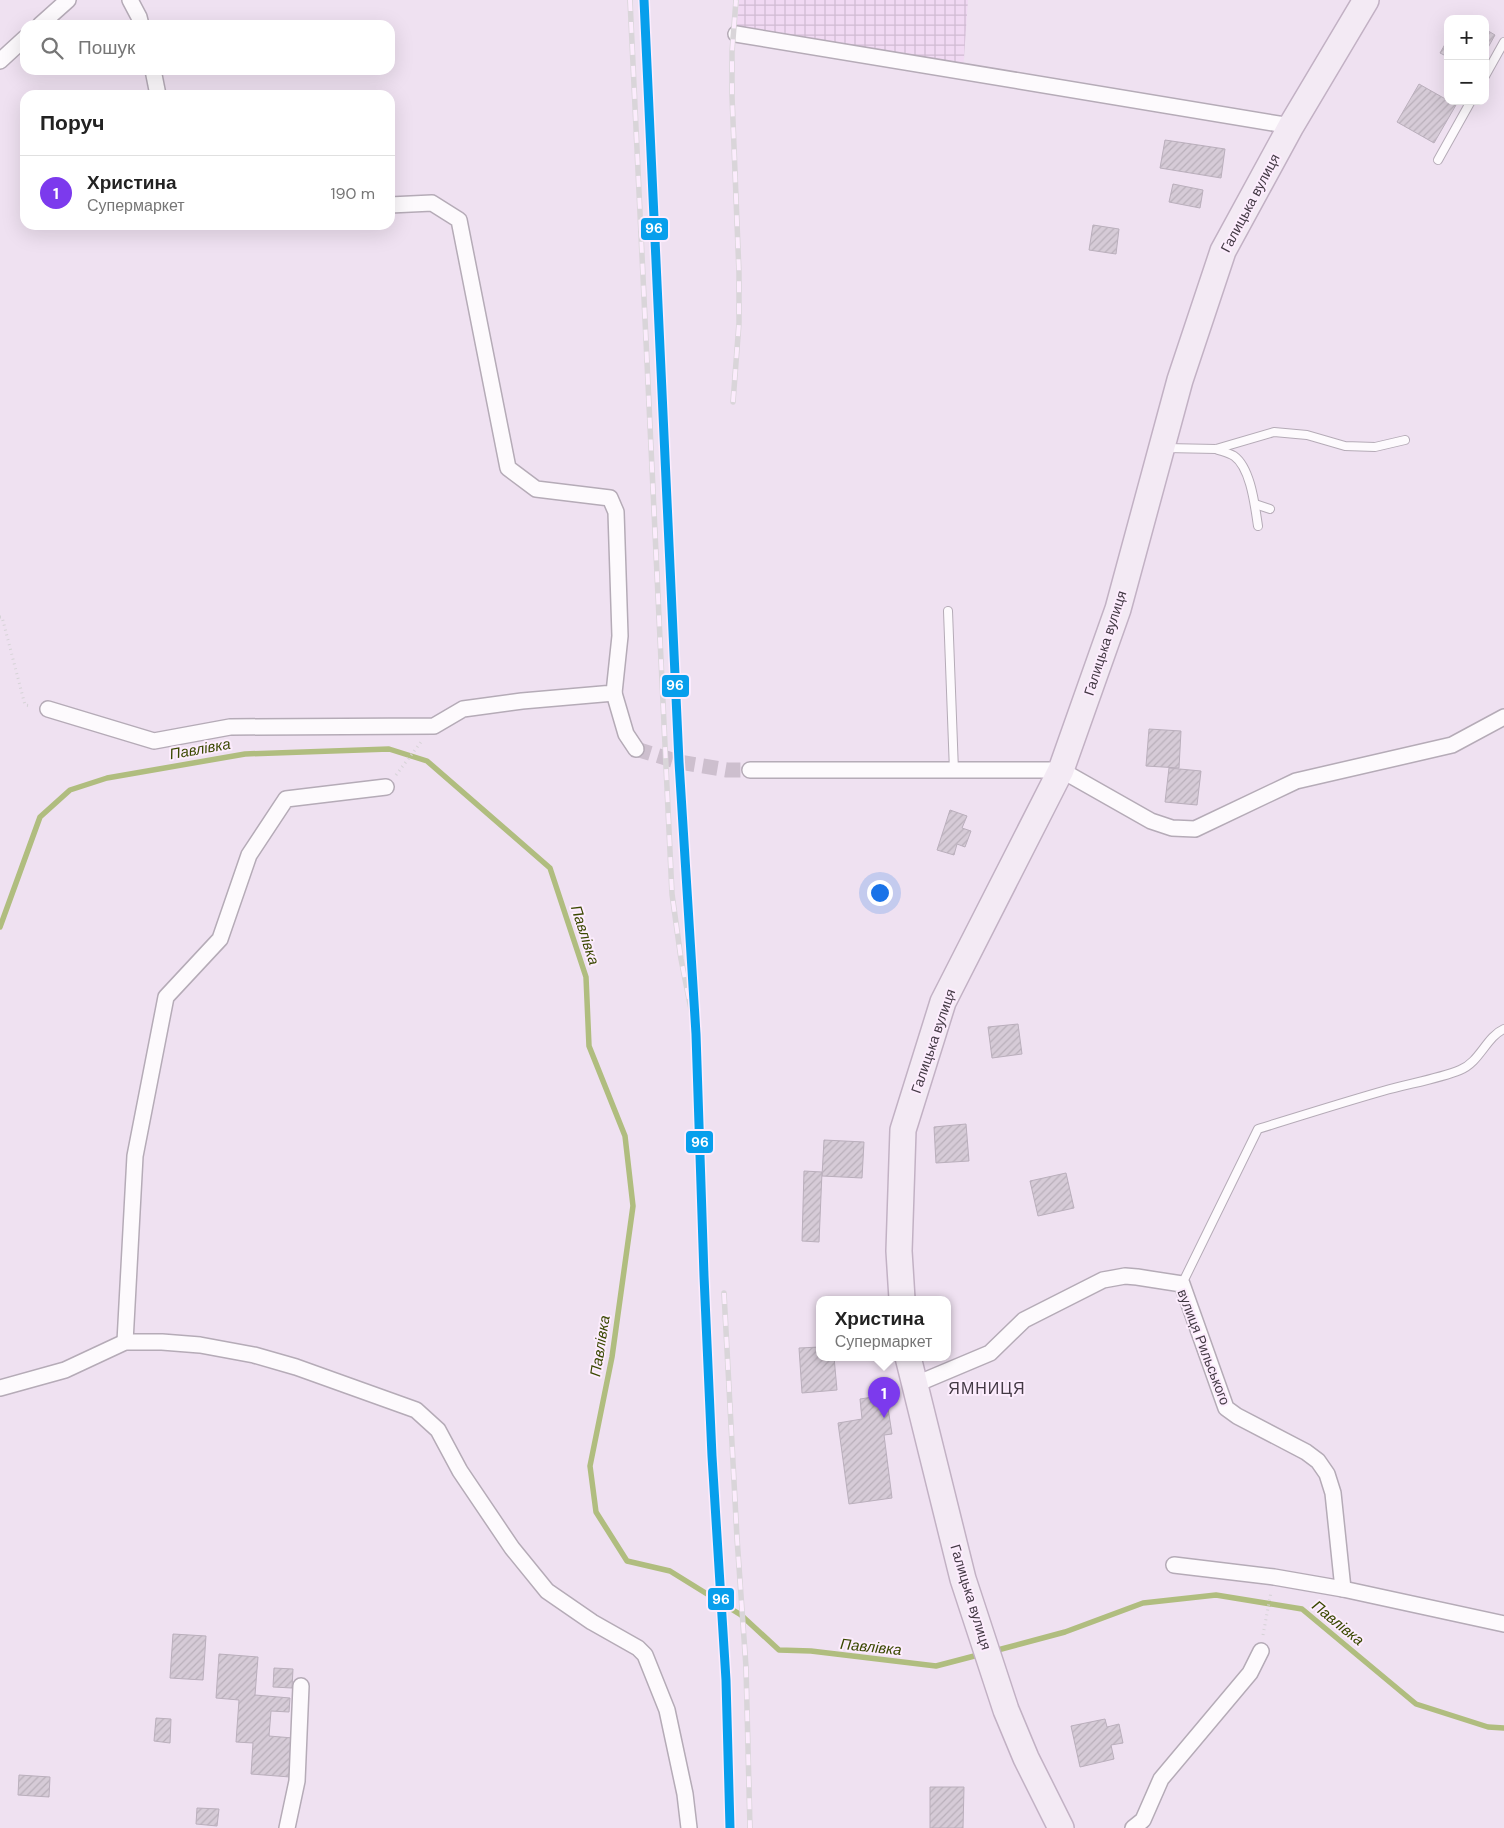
<!DOCTYPE html>
<html lang="uk">
<head>
<meta charset="utf-8">
<style>
  body { margin:0; font-family:"DM Sans",sans-serif; background:#f2f2f2; color:#222 }
  .controls { position:absolute; right:15px; top:15px; display:grid; overflow:hidden; border-radius:10px; box-shadow:0 5px 20px #0002 }
  .controls button { width:45px; height:45px; display:grid; place-items:center; padding:0; border:0; border-bottom:1px solid #e0e0e0; background:#fff; color:#222; font:25px sans-serif }
  .you { position:absolute; left:879px; top:892px; width:18px; height:18px; margin:-12px; border:4px solid #fff; border-radius:50%; background:#1a73e8; box-shadow:0 0 0 8px #1a73e833 }
  .badge { display:grid; place-items:center; width:32px; height:32px; border-radius:50%; background:#7c3aed; color:#fff; font-size:16px; font-weight:700 }
  .pin { position:absolute; translate:-50% -41px; filter:drop-shadow(0 1px 2px #0008) }
  .pin::after { content:''; position:absolute; top:26px; width:18px; height:15px; background:inherit; clip-path:polygon(0 0,100% 0,50% 100%) }
  .popup { position:absolute; left:816px; top:1296px; width:135px; height:65px; box-sizing:border-box; display:grid; place-content:center; border-radius:10px; background:#fff; filter:drop-shadow(0 1px 4px #0005); font-size:16px; white-space:nowrap; color:#767676 }
  .popup b { font-size:19px; color:#222 }
  .popup::after { content:''; position:absolute; left:50%; top:100%; margin-left:-10px; border:10px solid transparent; border-top-color:#fff }
  .list { margin:0; padding:0; list-style:none }
  h2 { display:flex; justify-content:space-between; align-items:center; height:65px; margin:0; padding:0 20px; font-size:21px }
  h2 small { font-size:16px; font-weight:400; color:#767676 }
  .list li { display:grid; grid-template-columns:32px 1fr auto; gap:15px; align-items:center; box-sizing:border-box; height:75px; padding:0 20px; border-top:1px solid #e0e0e0 }
  .list b { display:block; font-size:19px; white-space:nowrap }
  .list p { margin:0; font-size:16px; white-space:nowrap; color:#767676 }
  .list em { font-size:16px; font-style:normal; color:#767676 }
  .icon { flex:none; width:28px; height:28px; fill:none; stroke:currentColor; stroke-width:2; stroke-linecap:round; stroke-linejoin:round }
  .map { position:relative; flex:none; width:1504px; height:1828px; overflow:hidden }
  .search { position:absolute; background:#fff; box-shadow:0 5px 20px #0002; left:20px; top:20px; width:375px; height:55px; display:flex; align-items:center; gap:12px; box-sizing:border-box; padding:0 18px; border-radius:15px; color:#767676; font-size:19px }
  .panel { position:absolute; background:#fff; box-shadow:0 5px 20px #0002; left:20px; top:90px; width:375px; height:140px; border-radius:15px }
  .map>svg:first-child { display:block }
</style>
</head>
<body>
<div class="map">
<svg width="1504" height="1828" viewBox="0 0 1504 1828">
  <defs>
    <pattern id="industrial-grid" width="8" height="8" patternUnits="userSpaceOnUse" patternTransform="scale(1.25)"><rect width="8" height="8" fill="#f1d9f3"/><path d="M0 4h8M4 0v8" fill="none" stroke="#d0bbd2"/></pattern>
    <pattern id="building-hatch" width="6" height="6" patternUnits="userSpaceOnUse" patternTransform="scale(1.25)"><rect width="6" height="6" fill="#d6cbd7"/><path d="M-1 1l2-2M0 6l6-6M5 7l2-2" fill="none" stroke="#b9afba"/></pattern>
  </defs>
  <rect width="100%" height="100%" fill="#efe1f1"/>
  <path fill="url(#industrial-grid)" d="M739,0h229l-5,72 -227,-38z"/>
  <g fill="none" stroke-linecap="round" stroke-linejoin="round">
    <g stroke="#b0bd7f" stroke-width="5.5">
      <path d="M0,927l40,-110 30,-27 37,-12 138,-24 144,-5 38,12 123,107 36,109 3,69 36,90 8,70 -21,151 -22,109 6,46 31,49 43,10 71,44 38,35 32,1 125,15 46,-12"/>
      <path d="M994,1651l71,-19 78,-29 73,-8 86,14 114,95 72,23 16,1"/>
    </g>
  </g>
  <g fill="url(#building-hatch)" stroke="#baafbc">
    <path d="M1485,29l10,6 -10,18z"/>
    <path d="M1448,39v18l-8,-4z"/>
    <path d="M1419,84l37,21 -22,38 -37,-21z"/>
    <path d="M1165,140l60,9 -4,29 -61,-10z"/>
    <path d="M1173,184l30,6 -3,18 -31,-6z"/>
    <path d="M1093,225l26,4 -3,25 -27,-4z"/>
    <path d="M1149,729l32,2 -2,37 -33,-2z"/>
    <path d="M1169,768l32,3 -4,34 -32,-3z"/>
    <path d="M950,810l17,6 -5,12 9,3 -6,16 -8,-3 -3,11 -17,-5z"/>
    <path d="M1018,1024l4,30 -30,4 -4,-31z"/>
    <path d="M966,1124l3,37 -33,2 -2,-36z"/>
    <path d="M824,1140l40,2 -2,36 -40,-2z"/>
    <path d="M804,1171l18,1 -3,70 -17,-1z"/>
    <path d="M1066,1173l8,35 -36,8 -8,-35z"/>
    <path d="M820,1347v10h14l3,33 -35,3 -3,-45z"/>
    <path d="M886,1395l6,39 -8,1 8,63 -43,6 -11,-81 24,-4 -2,-20z"/>
    <path d="M173,1634l33,2 -3,44 -33,-2z"/>
    <path d="M219,1654l39,3 -3,38 35,3 -1,14 -18,-1 -2,25 24,2 -3,39 -39,-3 2,-31 -17,-1 3,-42 -23,-2z"/>
    <path d="M274,1668l19,1 -1,19 -19,-1z"/>
    <path d="M156,1718l15,1 -1,24 -16,-2z"/>
    <path d="M1105,1719l2,8 12,-3 4,19 -12,2 3,14 -34,8 -9,-41z"/>
    <path d="M19,1775l31,2 -1,20 -31,-2z"/>
    <path d="M930,1787h34l-1,41h-33z"/>
    <path d="M197,1808l22,1 -2,17 -21,-2z"/>
  </g>
  <g fill="none" stroke-linecap="round" stroke-linejoin="round">
    <path stroke="#cdbfce" stroke-width="15" stroke-dasharray="15 8" stroke-linecap="butt" d="M636,749l43,13 48,8h23"/>
    <g stroke="#b5abb7" stroke-width="10">
      <g id="lane">
        <path d="M1485,76l19,-34"/>
        <path d="M1438,160l33,-59"/>
        <path d="M1166,448l50,1 58,-17 33,3 38,11 30,1 30,-7"/>
        <path d="M1216,449c5,2 13,4 18,7 17,12 21,51 24,70"/>
        <path d="M1255,504l15,5"/>
        <path d="M948,611l6,160"/>
        <path d="M1182,1284l76,-155c42,-13 83,-26 125,-38 24,-7 55,-12 77,-21 20,-8 26,-33 44,-41"/>
      </g>
    </g>
    <g stroke="#b5abb7" stroke-width="18">
      <g id="street">
        <path d="M130,0l9,17 2,8"/>
        <path d="M40,25l28,-25"/>
        <path d="M736,34l555,92"/>
        <path d="M0,61l25,-23"/>
        <path d="M153,70l5,25"/>
        <path d="M614,693l12,41 10,15"/>
        <path d="M48,709l106,32 76,-14 204,-1 29,-17 59,-8 92,-8 6,-57 -4,-124 -6,-14 -74,-9 -28,-21 -49,-248 -27,-17 -42,2"/>
        <path d="M750,770h311l90,51 21,7 23,1 101,-48 156,-36 52,-28"/>
        <path d="M125,1342l10,-186 31,-159 54,-58 29,-84 37,-56 100,-12"/>
        <path d="M914,1385l76,-32 34,-33 79,-40 22,-4 12,1 45,7 44,124 11,8 69,36 12,9 9,13 6,19 10,96"/>
        <path d="M0,1388l65,-18 60,-28h37l38,3 54,10 42,12 120,43 22,20 22,41 52,77 35,43 45,31 46,26 7,7 22,55 18,84 4,34"/>
        <path d="M1174,1565l100,12 69,12 161,35"/>
        <path d="M287,1828l10,-47 4,-95"/>
        <path d="M1133,1828l10,-8 18,-41 89,-106 11,-22"/>
      </g>
    </g>
    <g stroke="#c2b1c4" stroke-width="28">
      <g id="primary">
        <path d="M902,1299l-3,-48 4,-121 40,-128 118,-232 57,-161 62,-229 43,-129 68,-125 75,-126"/>
        <path d="M908,1357l55,222 43,131 20,48 35,70"/>
      </g>
    </g>
    <g stroke="#d6d3d7" stroke-width="3" stroke-dasharray="1 4" stroke-linecap="butt">
      <path d="M0,617h2l23,88 7,1"/>
      <path d="M396,775l25,-33"/>
      <path d="M1263,1635l8,-43"/>
    </g>
    <use href="#lane" stroke="#fdfafd" stroke-width="8"/>
    <use href="#street" stroke="#fdfafd" stroke-width="15"/>
    <use href="#primary" stroke="#f3eaf4" stroke-width="25"/>
    <g stroke="#d9d5d9" stroke-width="5.5">
      <g id="rail">
        <path d="M630,0l42,894 9,65 15,75"/>
        <path d="M733,402l6,-79v-50l-7,-177v-44l4,-52"/>
        <path d="M724,1293l13,245 9,129 4,161"/>
      </g>
    </g>
    <use href="#rail" stroke="#fcecfd" stroke-width="4" stroke-dasharray="11" stroke-linecap="butt"/>
    <g stroke="#fcecfd" stroke-width="12">
      <path id="rail-1" d="M644,0l35,762 17,272 8,242 8,180 14,224 4,148"/>
    </g>
    <use href="#rail-1" stroke="#079fec" stroke-width="9"/>
  </g>
  <g text-anchor="middle" stroke-width="4" stroke-linejoin="round" paint-order="stroke">
    <g font-size="14" fill="#433944" stroke="#fcecfd">
      <text transform="translate(1250 203) rotate(-62)" y="5">Галицька вулиця</text>
      <text transform="translate(1105 643) rotate(-72)" y="5">Галицька вулиця</text>
      <text transform="translate(933 1041) rotate(-71)" y="5">Галицька вулиця</text>
      <text transform="translate(1204 1347) rotate(69)" y="5">вулиця Рильського</text>
      <text transform="translate(971 1597) rotate(73)" y="5">Галицька вулиця</text>
    </g>
    <g font-size="15" font-style="italic" fill="#3a4800" stroke="#fcecfd">
      <text transform="translate(200 749) rotate(-10)" y="5">Павлівка</text>
      <text transform="translate(585 935) rotate(72)" y="5">Павлівка</text>
      <text transform="translate(600 1346) rotate(-81)" y="5">Павлівка</text>
      <text transform="translate(1338 1623) rotate(39)" y="5">Павлівка</text>
      <text transform="translate(871 1647) rotate(6)" y="5">Павлівка</text>
    </g>
    <g font-size="16" letter-spacing="1" fill="#433944" stroke="#fcecfd">
      <text x="987" y="1394">ЯМНИЦЯ</text>
    </g>
  </g>
  <g stroke="#fcecfd" stroke-width="2">
    <rect x="640" y="217" width="29" height="24" rx="5" fill="#079fec"/>
    <rect x="661" y="674" width="29" height="24" rx="5" fill="#079fec"/>
    <rect x="685" y="1130" width="29" height="24" rx="5" fill="#079fec"/>
    <rect x="707" y="1587" width="28" height="24" rx="5" fill="#079fec"/>
  </g>
  <g font-size="14" text-anchor="middle" font-weight="bold" fill="#fff">
    <text x="654" y="233">96</text>
    <text x="675" y="690">96</text>
    <text x="700" y="1147">96</text>
    <text x="721" y="1604">96</text>
  </g>
</svg>
<div class="controls">
<button>+</button>
<button>−</button>
</div>
<div class="you"></div>
<div class="pin badge" style="left:884px;top:1418px">1</div>
<div class="popup"><b>Христина</b>Супермаркет</div>
<div class="search"><svg class="icon" aria-label="search" viewBox="0 0 24 24"><circle cx="10" cy="10" r="6"/><path d="M15 15l6 6"/></svg>Пошук</div>
<section class="panel">
<h2>Поруч<small></small></h2>
<ul class="list">
<li><span class="badge">1</span><div><b>Христина</b><p>Супермаркет</p></div><em>190 m</em></li>
</ul>
</section>
</div>
</body>
</html>
